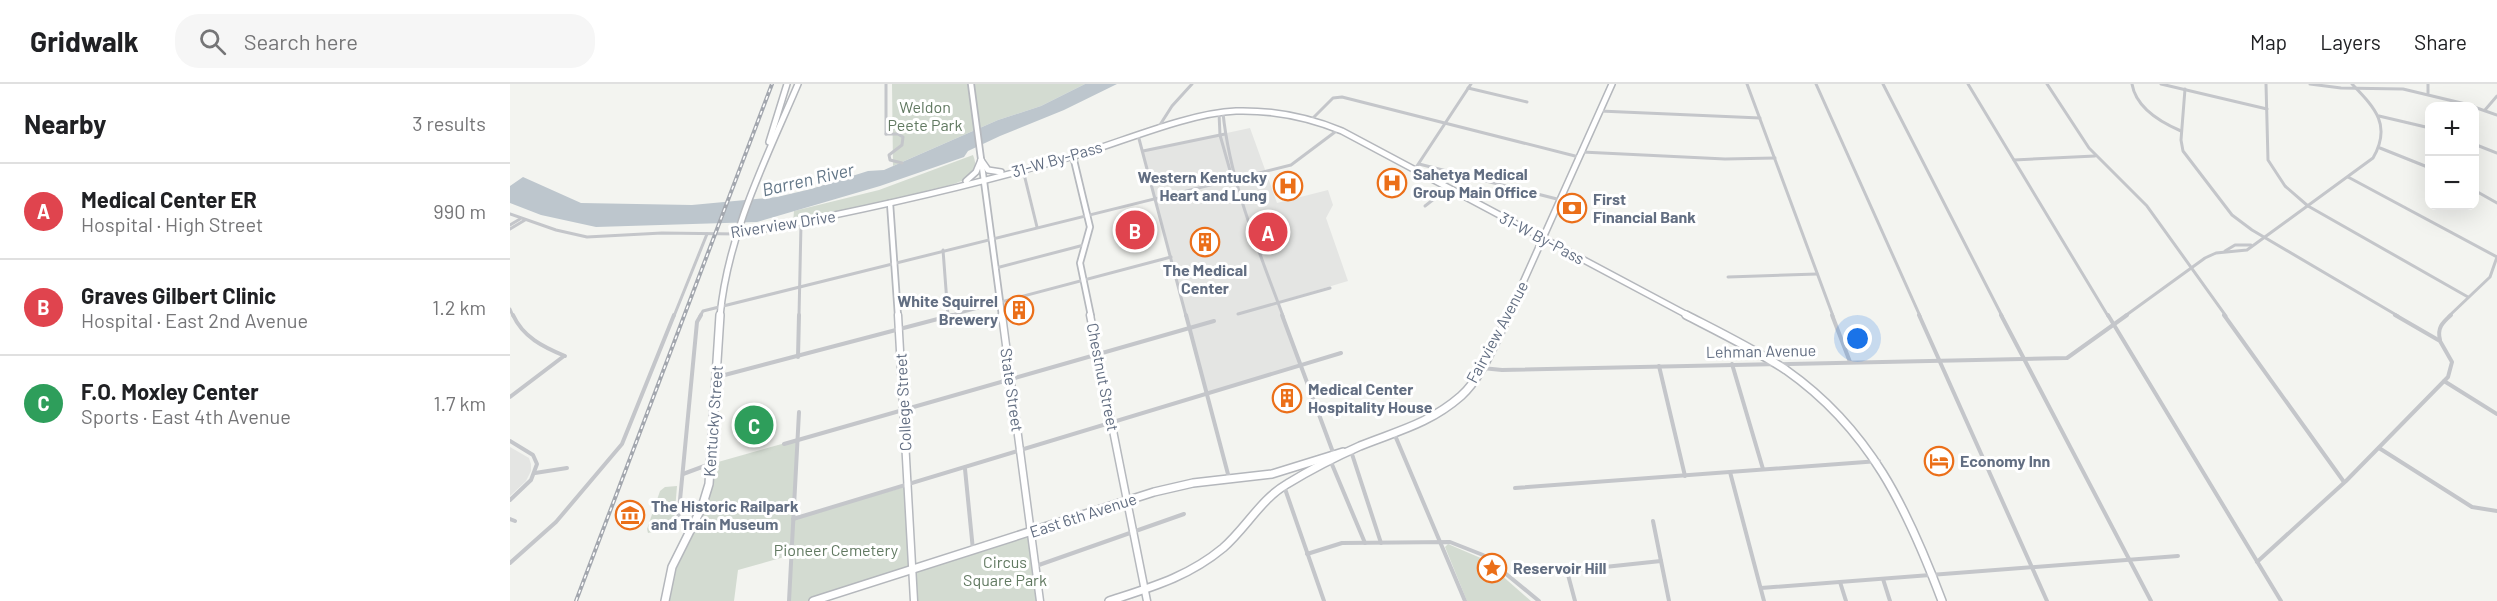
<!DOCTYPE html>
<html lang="en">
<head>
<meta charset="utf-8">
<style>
  body { margin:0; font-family:Barlow,sans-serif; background:#f6f6f6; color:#202124 }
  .controls { position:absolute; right:18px; top:18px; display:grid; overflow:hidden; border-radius:12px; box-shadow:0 6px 24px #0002 }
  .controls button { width:54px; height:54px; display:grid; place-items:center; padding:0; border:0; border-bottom:2px solid #e0e0e0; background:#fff; color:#202124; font:30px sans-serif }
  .you { position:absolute; left:1348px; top:255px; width:21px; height:21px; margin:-15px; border:4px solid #fff; border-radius:50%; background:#1a73e8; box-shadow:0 0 0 9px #1a73e833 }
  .badge { display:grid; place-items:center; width:39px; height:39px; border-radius:50%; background:#eb6f19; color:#fff; font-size:20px; font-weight:700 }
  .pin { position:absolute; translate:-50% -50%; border:3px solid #fff; box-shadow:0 2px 6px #0006 }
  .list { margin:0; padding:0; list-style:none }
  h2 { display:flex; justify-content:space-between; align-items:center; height:78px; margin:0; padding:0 24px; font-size:26px }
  h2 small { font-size:20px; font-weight:400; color:#757577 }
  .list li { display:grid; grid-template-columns:39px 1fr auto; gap:18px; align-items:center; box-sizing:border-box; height:96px; padding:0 24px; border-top:2px solid #e0e0e0 }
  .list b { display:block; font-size:22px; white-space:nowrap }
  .list p { margin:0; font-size:20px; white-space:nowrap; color:#757577 }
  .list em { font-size:20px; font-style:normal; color:#757577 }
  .icon { flex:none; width:33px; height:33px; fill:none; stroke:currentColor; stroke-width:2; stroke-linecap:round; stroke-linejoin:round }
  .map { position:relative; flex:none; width:1987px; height:517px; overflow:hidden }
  header { display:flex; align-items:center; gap:36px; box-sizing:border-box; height:84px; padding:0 30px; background:#fff; border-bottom:2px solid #e0e0e0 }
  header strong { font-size:28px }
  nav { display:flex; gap:33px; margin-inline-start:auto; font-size:21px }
  .search { width:420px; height:54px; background:#f6f6f6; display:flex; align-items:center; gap:15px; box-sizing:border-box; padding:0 21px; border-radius:24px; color:#757577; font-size:22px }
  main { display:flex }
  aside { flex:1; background:#fff }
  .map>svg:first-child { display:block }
</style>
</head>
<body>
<header>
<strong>Gridwalk</strong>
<div class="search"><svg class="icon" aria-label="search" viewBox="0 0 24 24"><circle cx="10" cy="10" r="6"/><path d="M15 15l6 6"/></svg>Search here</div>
<nav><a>Map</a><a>Layers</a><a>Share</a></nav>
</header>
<main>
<aside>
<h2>Nearby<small>3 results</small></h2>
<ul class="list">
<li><span class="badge" style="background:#e0444e">A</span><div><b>Medical Center ER</b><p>Hospital · High Street</p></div><em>990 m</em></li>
<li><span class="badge" style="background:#e0444e">B</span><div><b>Graves Gilbert Clinic</b><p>Hospital · East 2nd Avenue</p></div><em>1.2 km</em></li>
<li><span class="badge" style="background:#2e9e5b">C</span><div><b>F.O. Moxley Center</b><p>Sports · East 4th Avenue</p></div><em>1.7 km</em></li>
</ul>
</aside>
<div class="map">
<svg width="1987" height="517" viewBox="0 0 1987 517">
  <rect width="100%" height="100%" fill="#f3f4f0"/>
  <g fill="#e4e5e3">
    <path d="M740,44l27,75 51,-13 5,15 -7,13 22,63 -70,21 23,63 -95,30 -63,-244z"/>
    <path d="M0,363l19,11 2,6v7l-5,10 -16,15z"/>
  </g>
  <g fill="#d3dbd1">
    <path d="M382,0h193l-44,22 -43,14 -105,46z"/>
    <path d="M463,71c9,23 -9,25 -26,31l-154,37 1,-12 85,-21z"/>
    <path d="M286,356l-3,79 115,-33 4,83 119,-38 9,70h-126l-2,-31 -99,31h-24l2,-46 -53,15 -4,31h-69l5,-28 28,-57 13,-52z"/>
    <path d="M167,402l-3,36 -9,7 -17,4 -1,-4 13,-38 5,-4z"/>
    <path d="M938,460l35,15 48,42h-64l-22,-54z"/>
  </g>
  <path fill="#bdc6cd" d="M575,0h32l-53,26 -64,26 -32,15 -4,6 -20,7 -64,22 -123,36 -161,5 -55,-12 -31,-12v-17l13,-9 58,26 111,2 85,-8 34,-8 57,-18 16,-1 114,-50 43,-14z"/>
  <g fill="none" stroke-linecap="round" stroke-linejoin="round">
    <g stroke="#b6b9be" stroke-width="8">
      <g id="secondary-far1">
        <path d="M461,0l31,232"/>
        <path d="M563,72l17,71 -10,36 11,53"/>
        <path d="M380,119l8,113"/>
      </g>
    </g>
    <g stroke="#b6b9be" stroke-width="9">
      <g id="secondary">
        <path d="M388,231l16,286"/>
        <path d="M492,231l38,286"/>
        <path d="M580,231l57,286"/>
      </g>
    </g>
    <g stroke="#b4b7bc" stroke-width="8">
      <g id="primary-far1">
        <path d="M259,58l18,-58"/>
        <path d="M471,76l7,10 13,2"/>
        <path d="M456,97l10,-9 5,-12"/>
        <path d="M228,150c113,-21 226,-46 336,-78 48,-14 114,-43 162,-45 37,-1 72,6 106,20l347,185"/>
        <path d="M210,232c8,-83 46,-157 78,-232"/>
        <path d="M998,232l104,-232"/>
      </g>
    </g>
    <g stroke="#b4b7bc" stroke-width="10">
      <g id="primary">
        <path d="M1176,231c33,17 68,34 100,55 84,59 121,138 156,231"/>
        <path d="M155,517l7,-34 30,-60 7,-23 11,-169"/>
        <path d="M303,517l341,-109 39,-9 79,-9 71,-22"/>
        <path d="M599,517c43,-14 79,-24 114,-53 23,-20 38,-49 64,-64 23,-14 48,-27 73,-38 37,-15 69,-22 101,-50 22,-20 34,-55 48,-81"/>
      </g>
    </g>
    <g stroke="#c4c6ca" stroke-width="3">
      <path d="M376,0v50"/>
      <path d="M1237,0l86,232"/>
      <path d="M1306,0l104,232"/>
      <path d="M1373,0l119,232"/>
      <path d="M1458,0l140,232"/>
      <path d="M1537,0l42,64 58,58 79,110"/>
      <path d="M1622,0c4,24 28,38 49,47"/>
      <path d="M1651,0l106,25"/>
      <path d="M1756,0l2,76 17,26 23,20 160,91"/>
      <path d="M1800,0l31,4 62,1 71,17"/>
      <path d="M1918,0v9"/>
      <path d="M958,4l59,14"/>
      <path d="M1675,5l-4,51 2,11 49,64 20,15 146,86"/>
      <path d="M1964,23l23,8"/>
      <path d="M1975,26l12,-14"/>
      <path d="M1090,27l160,7"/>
      <path d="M709,29l1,22 11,39 5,4"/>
      <path d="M713,29c7,69 36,138 60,203"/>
      <path d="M1869,32l51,12"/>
      <path d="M802,35l21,-21 9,-1 237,60"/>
      <path d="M648,44l14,-22 20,-22"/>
      <path d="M376,50h12l5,3 -1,8 -13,10 1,5 12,3"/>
      <path d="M628,51l48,181"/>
      <path d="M1964,60l23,9"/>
      <path d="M1870,64l50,20"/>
      <path d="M633,67l82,-17"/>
      <path d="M1072,68l143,7 50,-1"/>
      <path d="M1504,76l81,-4"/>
      <path d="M909,80l142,36"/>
      <path d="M905,85l56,-85"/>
      <path d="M513,86l14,57"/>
      <path d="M1838,93l149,80"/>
      <path d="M1964,106l23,13"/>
      <path d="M915,122l23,-18"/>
      <path d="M0,130l46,16 31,7 75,-4 75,1"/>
      <path d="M0,141l10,-6"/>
      <path d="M0,145l15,-9"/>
      <path d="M433,166l5,66"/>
      <path d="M1715,167l10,-6h16"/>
      <path d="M486,184l88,-23"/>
      <path d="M1218,193l89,-3"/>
      <path d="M0,225l3,7"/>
      <path d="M728,230l92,-26"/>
      <path d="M164,232l33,-82"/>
      <path d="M190,232l3,-5 588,-146 48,-36"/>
      <path d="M289,232l2,-92"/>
      <path d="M438,232l223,-59"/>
      <path d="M1615,232l80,-58 11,-5 31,-3 126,-92c19,-33 2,-50 -21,-74"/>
      <path d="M1939,232l41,-39 7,-20"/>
    </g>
    <g stroke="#c4c6ca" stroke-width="4">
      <path d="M3,231c10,22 30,32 52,41"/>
      <path d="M438,231v2"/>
      <path d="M676,231l43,163"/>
      <path d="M772,231l52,140"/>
      <path d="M1322,231l18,47"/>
      <path d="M1409,231l128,286"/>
      <path d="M1491,231l150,286"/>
      <path d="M1598,231l173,286"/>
      <path d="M1714,231l120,167"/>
      <path d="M1930,256c-3,-12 2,-17 11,-25"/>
      <path d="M288,273l1,-42"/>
      <path d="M1222,280l31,105"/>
      <path d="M1149,282l26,110"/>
      <path d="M972,284l20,2 565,-12 60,-43"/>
      <path d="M207,293l236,-62"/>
      <path d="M1934,297l53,33"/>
      <path d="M0,313l54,-41"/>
      <path d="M884,349l71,168"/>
      <path d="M0,357l23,14 4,9 -6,16 -21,20"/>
      <path d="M274,360l430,-123"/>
      <path d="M1869,364l93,59 25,4"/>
      <path d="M841,367l30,92"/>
      <path d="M821,378l34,81"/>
      <path d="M455,385l8,81"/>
      <path d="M1220,388l34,129"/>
      <path d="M25,389l32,-5"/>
      <path d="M173,390l27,-10"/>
      <path d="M774,402l40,115"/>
      <path d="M1005,404l364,-27"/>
      <path d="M0,435l5,2"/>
      <path d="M283,435l548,-166"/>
      <path d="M1143,437l16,80"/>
      <path d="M162,444l6,-7 19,-199 4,-7"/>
      <path d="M797,470l35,-11 108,-1 33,13 56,46"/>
      <path d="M1747,478l89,-81 102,-104 4,-15 -12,-21 -45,-26"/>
      <path d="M0,479l46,-41 66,-78 52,-129"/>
      <path d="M526,482l148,-52"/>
      <path d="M1373,495l7,22"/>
      <path d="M1330,498l6,19"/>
      <path d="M1251,504l417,-32"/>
      <path d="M279,517l10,-189"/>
      <path d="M1065,517l-8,-30 94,-10"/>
    </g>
    <use href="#secondary-far1" stroke="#fff" stroke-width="4.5"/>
    <use href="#secondary" stroke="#fff" stroke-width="6"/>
    <use href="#primary-far1" stroke="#fff" stroke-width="5"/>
    <use href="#primary" stroke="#fff" stroke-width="7"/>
    <g stroke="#a3a7ae" stroke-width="4">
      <path id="rail" d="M66,517l196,-517"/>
    </g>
    <use href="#rail" stroke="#fff" stroke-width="1.5" stroke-dasharray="4" stroke-linecap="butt"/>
  </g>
  <defs>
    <g id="hospital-ring" transform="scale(1.5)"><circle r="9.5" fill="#fff" stroke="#eb6f19" stroke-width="1.5"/><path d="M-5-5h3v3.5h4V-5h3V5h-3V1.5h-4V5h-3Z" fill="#eb6f19"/></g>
    <g id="bank-ring" transform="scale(1.5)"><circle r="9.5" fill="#fff" stroke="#eb6f19" stroke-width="1.5"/><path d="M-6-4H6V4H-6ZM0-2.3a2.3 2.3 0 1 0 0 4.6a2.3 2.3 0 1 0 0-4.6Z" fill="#eb6f19"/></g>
    <g id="building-ring" transform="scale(1.5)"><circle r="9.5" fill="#fff" stroke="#eb6f19" stroke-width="1.5"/><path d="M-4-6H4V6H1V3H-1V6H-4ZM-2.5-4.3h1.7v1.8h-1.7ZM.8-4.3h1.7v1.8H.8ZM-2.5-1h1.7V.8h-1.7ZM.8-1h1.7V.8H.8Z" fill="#eb6f19"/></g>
    <g id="hotel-ring" transform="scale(1.5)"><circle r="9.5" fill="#fff" stroke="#eb6f19" stroke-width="1.5"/><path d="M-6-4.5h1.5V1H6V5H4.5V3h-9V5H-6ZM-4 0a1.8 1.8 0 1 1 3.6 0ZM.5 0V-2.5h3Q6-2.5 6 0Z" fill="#eb6f19"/></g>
    <g id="museum-ring" transform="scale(1.5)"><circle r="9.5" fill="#fff" stroke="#eb6f19" stroke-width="1.5"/><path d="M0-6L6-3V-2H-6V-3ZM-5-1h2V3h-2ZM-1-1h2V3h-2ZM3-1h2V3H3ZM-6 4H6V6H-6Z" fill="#eb6f19"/></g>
    <g id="sight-ring" transform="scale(1.5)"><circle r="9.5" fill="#fff" stroke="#eb6f19" stroke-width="1.5"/><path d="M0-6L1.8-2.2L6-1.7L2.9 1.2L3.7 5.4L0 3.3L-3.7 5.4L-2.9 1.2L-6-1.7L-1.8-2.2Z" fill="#eb6f19"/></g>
  </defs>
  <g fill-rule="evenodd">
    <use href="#hospital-ring" x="882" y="99"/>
    <use href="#hospital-ring" x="778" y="102"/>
    <use href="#bank-ring" x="1062" y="124"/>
    <use href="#building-ring" x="695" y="158"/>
    <use href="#building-ring" x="509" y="226"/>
    <use href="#building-ring" x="777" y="314"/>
    <use href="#hotel-ring" x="1429" y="377"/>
    <use href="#museum-ring" x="120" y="431"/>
    <use href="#sight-ring" x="982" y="484"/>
  </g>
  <g text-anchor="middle" stroke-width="6" stroke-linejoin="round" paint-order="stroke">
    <g font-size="16" fill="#617961" stroke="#fff">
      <text x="415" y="29">Weldon<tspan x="415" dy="18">Peete Park</tspan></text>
      <text x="326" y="472">Pioneer Cemetery</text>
      <text x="495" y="484">Circus<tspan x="495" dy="18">Square Park</tspan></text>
    </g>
    <g font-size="16" fill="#626e82" stroke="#fff">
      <text transform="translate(547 75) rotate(-16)" y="6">31-W By-Pass</text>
      <text transform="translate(273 140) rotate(-9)" y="6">Riverview Drive</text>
      <text transform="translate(1032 154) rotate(28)" y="6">31-W By-Pass</text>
      <text transform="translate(987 248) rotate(-62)" y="6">Fairview Avenue</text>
      <text transform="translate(1251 267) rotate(-1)" y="6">Lehman Avenue</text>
      <text transform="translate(593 293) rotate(79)" y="6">Chestnut Street</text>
      <text transform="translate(502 306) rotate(82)" y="6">State Street</text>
      <text transform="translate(393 318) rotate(-93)" y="6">College Street</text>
      <text transform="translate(203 337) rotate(-86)" y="6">Kentucky Street</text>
      <text transform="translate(573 431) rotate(-18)" y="6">East 6th Avenue</text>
    </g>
    <g font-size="16" font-weight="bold" fill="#626e82" stroke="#fff" text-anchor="start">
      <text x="903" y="96">Sahetya Medical<tspan x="903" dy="18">Group Main Office</tspan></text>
      <text x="757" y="99" text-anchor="end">Western Kentucky<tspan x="757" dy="18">Heart and Lung</tspan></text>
      <text x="1083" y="121">First<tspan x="1083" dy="18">Financial Bank</tspan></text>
      <text x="695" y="192" text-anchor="middle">The Medical<tspan x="695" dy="18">Center</tspan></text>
      <text x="488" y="223" text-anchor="end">White Squirrel<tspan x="488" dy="18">Brewery</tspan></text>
      <text x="798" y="311">Medical Center<tspan x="798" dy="18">Hospitality House</tspan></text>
      <text x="1450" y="383">Economy Inn</text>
      <text x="141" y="428">The Historic Railpark<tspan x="141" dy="18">and Train Museum</tspan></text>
      <text x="1003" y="490">Reservoir Hill</text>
    </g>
    <g font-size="18" font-style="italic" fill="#627687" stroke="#fff">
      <text transform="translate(298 96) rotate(-13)" y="6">Barren River</text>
    </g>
  </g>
</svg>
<div class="controls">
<button>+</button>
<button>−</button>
</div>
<div class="you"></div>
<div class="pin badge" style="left:758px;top:148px;background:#e0444e">A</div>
<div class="pin badge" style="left:625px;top:146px;background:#e0444e">B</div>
<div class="pin badge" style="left:244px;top:341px;background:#2e9e5b">C</div>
</div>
</main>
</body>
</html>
